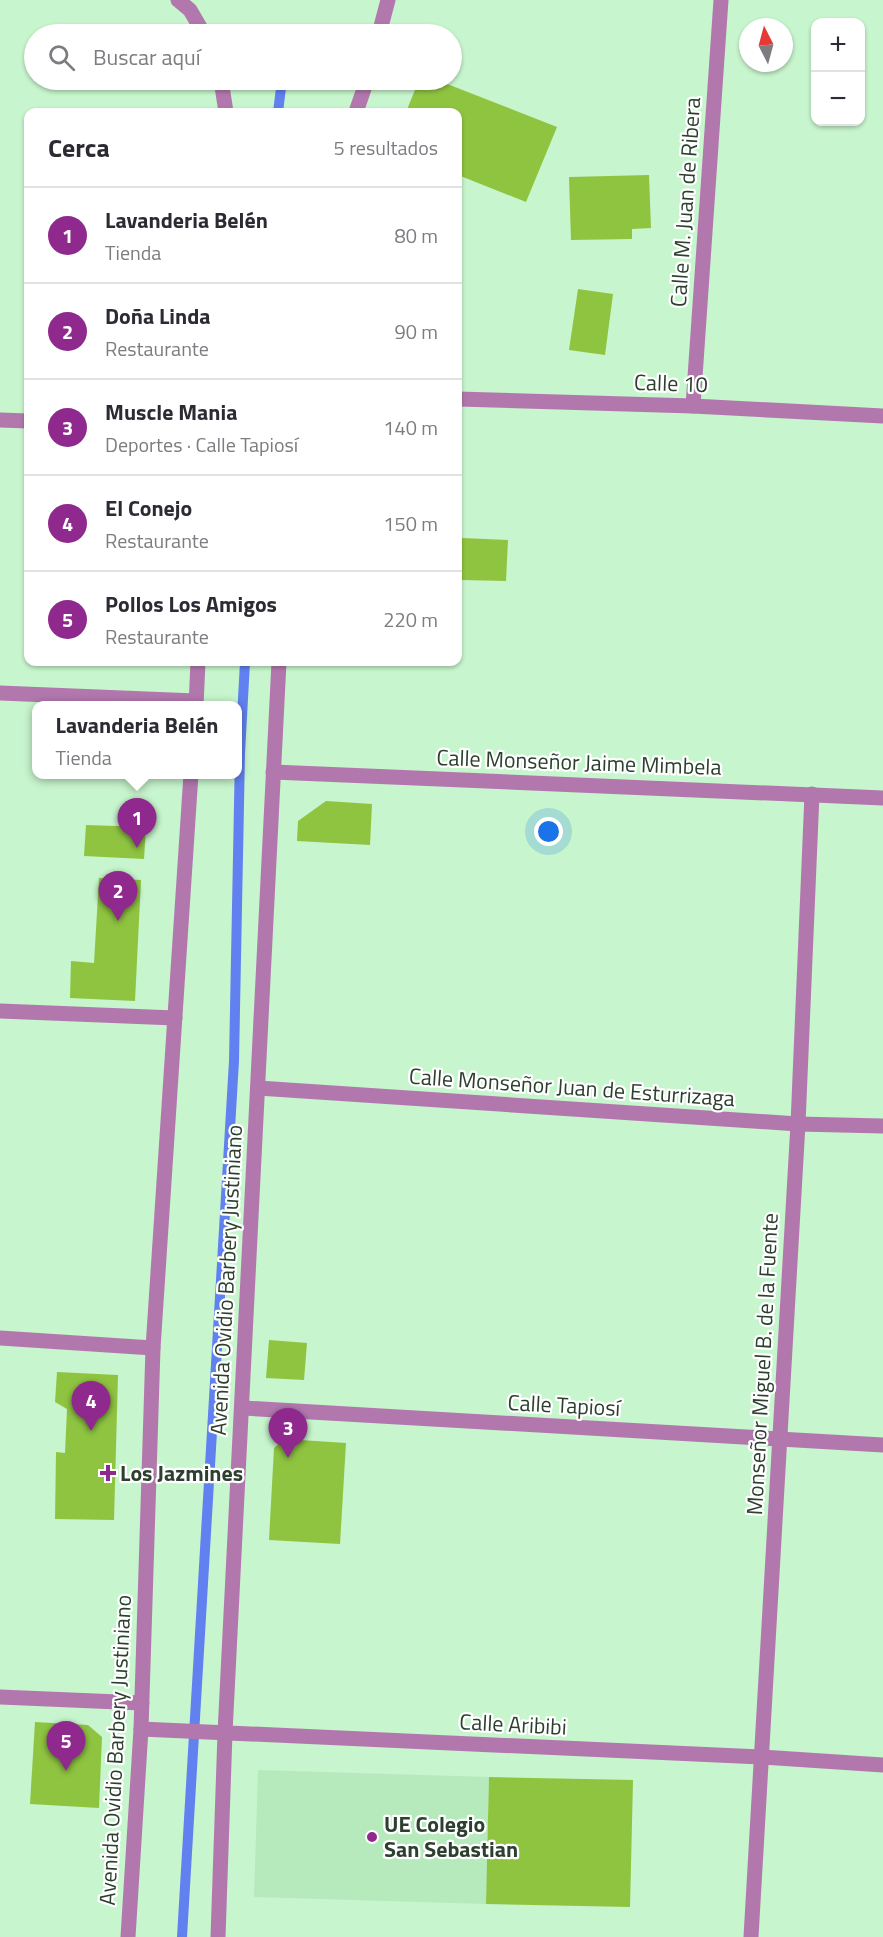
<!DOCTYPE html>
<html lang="es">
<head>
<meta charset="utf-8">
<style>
  body { margin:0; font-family:"Titillium Web",sans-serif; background:#f2f2f3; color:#2b2b33 }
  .controls { position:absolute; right:18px; top:18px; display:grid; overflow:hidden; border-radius:12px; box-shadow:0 2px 4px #0004 }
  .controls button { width:54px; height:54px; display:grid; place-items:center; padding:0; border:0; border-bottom:2px solid #e1e1e2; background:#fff; color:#2b2b33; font:30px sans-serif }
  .compass { position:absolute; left:739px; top:18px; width:54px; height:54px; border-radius:50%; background:#fff; box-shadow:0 2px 4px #0004; rotate:354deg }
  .you { position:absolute; left:549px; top:832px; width:21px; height:21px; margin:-15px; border:4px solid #fff; border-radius:50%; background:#1a73e8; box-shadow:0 0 0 9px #1a73e833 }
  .badge { display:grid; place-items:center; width:39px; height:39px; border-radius:50%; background:#90298e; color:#fff; font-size:20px; font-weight:700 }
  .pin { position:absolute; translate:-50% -50px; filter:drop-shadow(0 2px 3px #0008) }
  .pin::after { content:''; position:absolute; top:32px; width:21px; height:18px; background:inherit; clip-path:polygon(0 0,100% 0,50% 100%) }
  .popup { position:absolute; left:32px; top:701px; width:210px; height:78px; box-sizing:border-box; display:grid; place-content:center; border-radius:12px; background:#fff; filter:drop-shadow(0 2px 4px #0005); font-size:20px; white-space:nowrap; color:#7c7c81 }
  .popup b { font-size:22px; color:#2b2b33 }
  .popup::after { content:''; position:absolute; left:50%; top:100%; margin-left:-12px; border:12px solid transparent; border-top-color:#fff }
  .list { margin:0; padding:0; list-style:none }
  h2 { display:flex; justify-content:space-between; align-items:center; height:78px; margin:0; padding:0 24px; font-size:26px }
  h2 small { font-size:20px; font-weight:400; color:#7c7c81 }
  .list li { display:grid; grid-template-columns:39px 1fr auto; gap:18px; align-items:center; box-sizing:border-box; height:96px; padding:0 24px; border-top:2px solid #e1e1e2 }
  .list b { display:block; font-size:22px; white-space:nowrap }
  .list p { margin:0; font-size:20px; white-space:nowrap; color:#7c7c81 }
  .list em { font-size:20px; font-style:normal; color:#7c7c81 }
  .icon { flex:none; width:33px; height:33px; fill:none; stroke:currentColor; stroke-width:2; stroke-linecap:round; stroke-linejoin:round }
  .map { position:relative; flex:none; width:883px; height:1937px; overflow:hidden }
  .search { position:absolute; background:#fff; box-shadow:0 2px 4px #0004; left:24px; top:24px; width:438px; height:66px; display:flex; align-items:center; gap:15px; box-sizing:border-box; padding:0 21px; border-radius:33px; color:#7c7c81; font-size:22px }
  .panel { position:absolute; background:#fff; box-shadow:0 2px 4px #0004; left:24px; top:108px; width:438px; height:558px; border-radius:12px }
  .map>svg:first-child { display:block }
</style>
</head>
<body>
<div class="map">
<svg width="883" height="1937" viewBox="0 0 883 1937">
  <rect width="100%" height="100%" fill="#c7f5cd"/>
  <path fill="#b6eabd" d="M258,1770l231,7 -3,127 -232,-7z"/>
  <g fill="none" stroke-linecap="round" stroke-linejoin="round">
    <g stroke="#6181f0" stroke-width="10">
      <path d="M278,112l4,-32"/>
      <path d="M182,1937l52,-876 6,-308 5,-91"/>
    </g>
  </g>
  <g fill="#8fc441">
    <path d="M419,80h18l120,47 -31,75 -68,-27v-63h-52z"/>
    <path d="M649,175l2,53 -19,1v10l-61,1 -2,-63z"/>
    <path d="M578,289l35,5 -8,61 -36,-5z"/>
    <path d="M462,538l46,2 -2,41 -45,-1z"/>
    <path d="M326,801l46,3 -2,41 -73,-4 1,-20z"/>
    <path d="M86,825l60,2 -2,32 -60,-3z"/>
    <path d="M99,878l42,2 -6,121 -65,-3 1,-37 23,2z"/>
    <path d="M269,1340l38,3 -3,37 -38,-2z"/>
    <path d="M57,1372l61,3 -4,145 -59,-1 1,-67 9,1 2,-44 -12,-7z"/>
    <path d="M285,1439l61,4 -6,101 -71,-4 5,-92z"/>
    <path d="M35,1722l53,3 14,12 -3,71 -69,-4z"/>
    <path d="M489,1777l144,3 -3,127 -144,-3z"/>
  </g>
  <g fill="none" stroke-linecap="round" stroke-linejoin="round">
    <g stroke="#b278ae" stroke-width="15">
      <path d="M178,0l12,10 14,24"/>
      <path d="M379,34l9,-34"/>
      <path d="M221,80l5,32"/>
      <path d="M356,112l11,-32"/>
      <path d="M458,399l235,7 190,10"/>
      <path d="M693,406l28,-406"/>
      <path d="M0,420l28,1"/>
      <path d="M0,693l196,8"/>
      <path d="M196,706l2,-44"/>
      <path d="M273,772l610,26"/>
      <path d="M0,1011l175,7"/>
      <path d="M258,1088l540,36 85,2"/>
      <path d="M0,1338l153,10"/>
      <path d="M243,1408l640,37"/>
      <path d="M0,1697l142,6"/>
      <path d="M141,1729l620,28 122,8"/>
      <path d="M128,1937l13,-208 12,-381 38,-574"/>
      <path d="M218,1937l7,-204 54,-1071"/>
      <path d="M751,1937l47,-813 14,-330"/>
    </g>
  </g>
  <g fill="#90298e" stroke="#fff" stroke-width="2">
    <path d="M105 1464h6v6h6v6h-6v6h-6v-6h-6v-6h6z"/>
    <circle cx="372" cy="1837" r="6"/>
  </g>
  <g text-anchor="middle" stroke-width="4.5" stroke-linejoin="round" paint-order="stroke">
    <g font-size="22" fill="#2d3f2f" stroke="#fff">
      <text transform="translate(685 202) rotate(-86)" y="8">Calle M. Juan de Ribera</text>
      <text transform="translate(671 383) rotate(2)" y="8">Calle 10</text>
      <text transform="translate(579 762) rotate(2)" y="8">Calle Monseñor Jaime Mimbela</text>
      <text transform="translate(572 1087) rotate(4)" y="8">Calle Monseñor Juan de Esturrizaga</text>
      <text transform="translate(226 1280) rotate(-87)" y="8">Avenida Ovidio Barbery Justiniano</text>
      <text transform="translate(762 1364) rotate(-87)" y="8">Monseñor Miguel B. de la Fuente</text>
      <text transform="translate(564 1405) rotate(3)" y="8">Calle Tapiosí</text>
      <text transform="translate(513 1724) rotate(3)" y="8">Calle Aribibi</text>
      <text transform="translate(115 1750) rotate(-87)" y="8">Avenida Ovidio Barbery Justiniano</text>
    </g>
    <g font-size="22" font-weight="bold" fill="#2d3f2f" stroke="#fff" text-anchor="start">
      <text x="120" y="1481">Los Jazmines</text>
      <text x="384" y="1832">UE Colegio<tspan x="384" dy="25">San Sebastian</tspan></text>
    </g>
  </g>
</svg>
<div class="controls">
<button>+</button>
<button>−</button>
</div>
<svg class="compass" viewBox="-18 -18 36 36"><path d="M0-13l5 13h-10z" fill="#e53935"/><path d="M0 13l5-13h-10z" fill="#7c7c81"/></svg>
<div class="you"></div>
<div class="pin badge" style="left:137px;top:848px">1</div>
<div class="popup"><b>Lavanderia Belén</b>Tienda</div>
<div class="pin badge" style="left:118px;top:921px">2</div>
<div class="pin badge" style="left:288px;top:1458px">3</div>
<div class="pin badge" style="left:91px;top:1431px">4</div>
<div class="pin badge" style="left:66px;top:1771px">5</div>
<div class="search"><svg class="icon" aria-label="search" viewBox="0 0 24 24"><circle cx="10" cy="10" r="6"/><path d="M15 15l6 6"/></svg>Buscar aquí</div>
<section class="panel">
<h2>Cerca<small>5 resultados</small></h2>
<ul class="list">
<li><span class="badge">1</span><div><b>Lavanderia Belén</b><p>Tienda</p></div><em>80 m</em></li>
<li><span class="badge">2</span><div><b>Doña Linda</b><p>Restaurante</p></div><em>90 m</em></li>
<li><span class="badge">3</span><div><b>Muscle Mania</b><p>Deportes · Calle Tapiosí</p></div><em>140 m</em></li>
<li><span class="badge">4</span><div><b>El Conejo</b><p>Restaurante</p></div><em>150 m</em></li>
<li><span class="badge">5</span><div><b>Pollos Los Amigos</b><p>Restaurante</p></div><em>220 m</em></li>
</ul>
</section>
</div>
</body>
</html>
